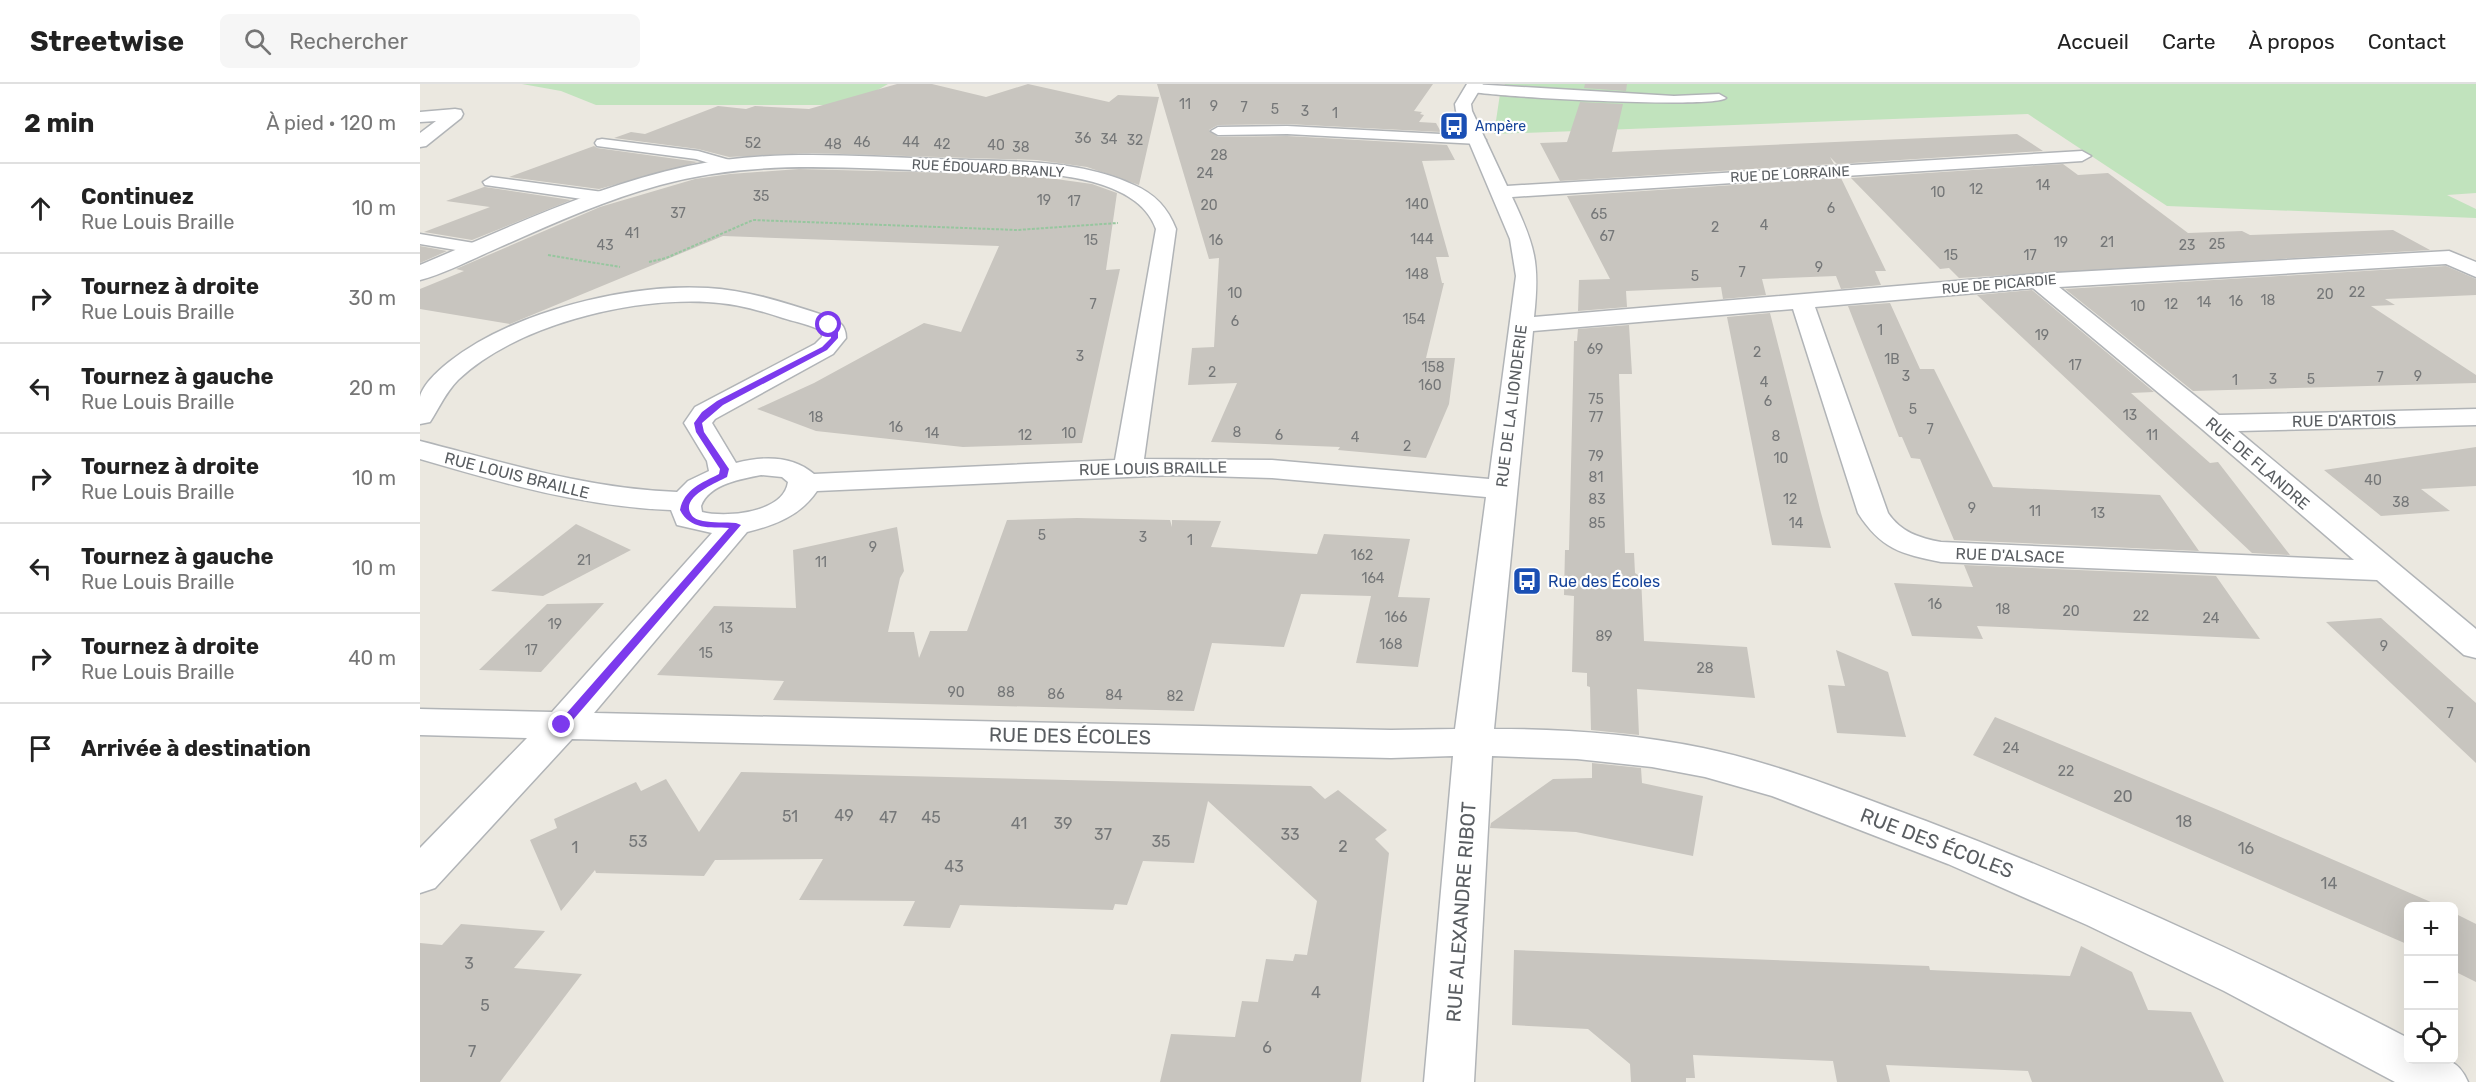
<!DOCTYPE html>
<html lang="fr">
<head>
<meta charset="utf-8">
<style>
  body { margin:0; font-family:Rubik,sans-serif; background:#f6f6f6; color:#222 }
  .controls { position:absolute; right:18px; bottom:18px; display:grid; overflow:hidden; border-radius:9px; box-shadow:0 6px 24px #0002 }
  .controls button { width:54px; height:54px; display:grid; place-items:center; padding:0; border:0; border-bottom:2px solid #e0e0e0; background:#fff; color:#222; font:30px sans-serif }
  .stop { position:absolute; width:18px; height:18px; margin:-14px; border:4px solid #7c3aed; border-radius:50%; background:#fff }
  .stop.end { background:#7c3aed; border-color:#fff; box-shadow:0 2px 6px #0008 }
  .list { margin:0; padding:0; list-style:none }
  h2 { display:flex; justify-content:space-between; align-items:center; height:78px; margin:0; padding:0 24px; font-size:26px }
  h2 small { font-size:20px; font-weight:400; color:#767676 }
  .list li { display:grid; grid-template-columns:39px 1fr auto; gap:18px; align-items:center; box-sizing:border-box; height:90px; padding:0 24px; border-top:2px solid #e0e0e0 }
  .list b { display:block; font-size:22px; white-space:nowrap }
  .list p { margin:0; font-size:20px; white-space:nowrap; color:#767676 }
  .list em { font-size:20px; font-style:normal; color:#767676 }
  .icon { flex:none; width:33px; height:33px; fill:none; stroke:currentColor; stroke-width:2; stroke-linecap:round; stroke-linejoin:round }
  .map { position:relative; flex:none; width:2056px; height:998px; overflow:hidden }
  header { display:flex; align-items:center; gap:36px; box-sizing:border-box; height:84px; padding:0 30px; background:#fff; border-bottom:2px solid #e0e0e0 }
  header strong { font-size:28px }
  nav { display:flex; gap:33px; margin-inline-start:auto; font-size:21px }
  .search { width:420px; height:54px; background:#f6f6f6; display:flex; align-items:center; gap:15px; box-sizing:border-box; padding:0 21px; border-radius:9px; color:#767676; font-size:22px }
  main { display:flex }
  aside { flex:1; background:#fff }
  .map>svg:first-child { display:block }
</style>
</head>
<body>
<header>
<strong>Streetwise</strong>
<div class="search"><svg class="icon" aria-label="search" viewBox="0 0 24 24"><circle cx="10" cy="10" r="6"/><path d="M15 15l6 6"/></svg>Rechercher</div>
<nav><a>Accueil</a><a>Carte</a><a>À propos</a><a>Contact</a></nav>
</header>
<main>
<aside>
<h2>2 min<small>À pied · 120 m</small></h2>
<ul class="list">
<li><svg class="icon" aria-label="ahead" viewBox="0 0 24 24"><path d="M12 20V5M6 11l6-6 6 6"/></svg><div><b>Continuez</b><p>Rue Louis Braille</p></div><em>10 m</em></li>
<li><svg class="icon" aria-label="right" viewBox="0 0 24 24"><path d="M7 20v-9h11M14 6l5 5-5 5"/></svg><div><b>Tournez à droite</b><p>Rue Louis Braille</p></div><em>30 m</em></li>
<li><svg class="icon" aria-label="left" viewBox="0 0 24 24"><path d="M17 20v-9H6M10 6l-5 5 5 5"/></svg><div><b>Tournez à gauche</b><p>Rue Louis Braille</p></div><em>20 m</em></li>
<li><svg class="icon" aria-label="right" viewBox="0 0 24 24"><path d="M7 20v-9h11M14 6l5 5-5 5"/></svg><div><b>Tournez à droite</b><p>Rue Louis Braille</p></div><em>10 m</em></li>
<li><svg class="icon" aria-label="left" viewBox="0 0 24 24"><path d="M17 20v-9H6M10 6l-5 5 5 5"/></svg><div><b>Tournez à gauche</b><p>Rue Louis Braille</p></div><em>10 m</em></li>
<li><svg class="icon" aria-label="right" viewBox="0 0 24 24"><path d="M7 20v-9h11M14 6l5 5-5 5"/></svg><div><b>Tournez à droite</b><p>Rue Louis Braille</p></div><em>40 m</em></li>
<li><svg class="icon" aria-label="arrive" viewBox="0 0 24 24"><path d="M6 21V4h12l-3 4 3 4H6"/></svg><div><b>Arrivée à destination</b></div></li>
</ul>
</aside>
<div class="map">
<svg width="2056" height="998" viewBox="0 0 2056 998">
  <rect width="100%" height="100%" fill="#ebe8e0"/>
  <g fill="#c1e3bd">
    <path d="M102,0h366l-37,21h-255l-35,-14z"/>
    <path d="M1085,0h971v109l-29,2 29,14v9l-309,-12 -139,-92 -534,20 6,-40z"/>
  </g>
  <g fill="#c8c5bf">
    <path d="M477,0h35l54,13 42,-13 81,18 9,-7 41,2 -20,88 -52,-18 -50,-7 -225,-7 -83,4 -31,-8 -84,-11 17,-6 14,2 73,-28 28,3 9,-3 54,3z"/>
    <path d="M737,0h276l-19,27 8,1 -2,2 4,1 -5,7 17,1 5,9 -154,-8 -69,1 -9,5 9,7 69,-1 160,9 8,15 -33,1 27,96h-13l6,26h2l-18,75h29l-6,46 -23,54 -88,-8 2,-3 -129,-5 26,-59 -49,2 4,-37 22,-1 5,-89 -10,1z"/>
    <path d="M1165,0h42l-1,7 -42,-3z"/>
    <path d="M1160,18l43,2 -11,48 405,-18 26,17 -206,13 -7,-7 4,7 -274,17 -20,-38 27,-1z"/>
    <path d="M174,62l3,2 101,14 -99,27 -90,-12z"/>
    <path d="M1643,80l15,11 30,-2 80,60 54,-2 8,4 143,-5 37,20 -471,28 -10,-10 -9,1 -89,-91z"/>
    <path d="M379,85l228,6 65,9 25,9 -11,77 14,-1 -38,174 -119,4 -147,-16 -59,-22 57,-26 110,-60 37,9 38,-86 -276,-10 -213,88 -90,-15v-20l44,-18 -8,-2 144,-62 95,-28 35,-5z"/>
    <path d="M1421,94l45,93h-11l6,14 -40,4 -5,-13 -74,3 4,16 -43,4 -2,-12 -95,4 1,16 -49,4 1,-31 31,-1 -43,-83z"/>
    <path d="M64,103h1l86,13 -99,40 -48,-8 66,-25 -44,-6z"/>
    <path d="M0,162l27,5 -27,12z"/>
    <path d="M2026,182l30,13v16l-91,4 10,6 -24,1 105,69v8l-283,8 -128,-102z"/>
    <path d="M1612,206l122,102 -23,1 79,70 8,-1 72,93 -38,-2 -275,-258z"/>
    <path d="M1470,219l30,66h14l59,118 167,8 39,56 -245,-11 -34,-81 -9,-1 -9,-21h-3l-51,-131z"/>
    <path d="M1350,229l51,200 10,35 -59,-3 -45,-228z"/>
    <path d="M1209,241l3,49h-13l6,179h9l1,20 6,4 3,64 103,6 8,51 -118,-9 2,46 -48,-5 -1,-43 -3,-1v-13l-15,-1 2,-76 -10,-1 1,-45h4l5,-209h3l1,-12z"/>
    <path d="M2056,363v39l-55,3 29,22 -69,5 -57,-46z"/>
    <path d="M657,434l93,2 2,7v-7l49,1 -10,26 106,7 7,-20 86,5 -12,58 32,1 -12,69 -62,-4 15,-67 -70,-2 -17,53 -72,-4 -18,68 -421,-11 11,-19 -127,-6 57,-69 82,2 -3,-58 104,-23 7,44 -4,7 -12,54h26l5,26 11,-27h37l40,-111z"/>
    <path d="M156,440l55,26 -88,46 -52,-5z"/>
    <path d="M1544,481l252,11 44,63 -283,-13 6,13 -71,-3 -18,-53 79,4z"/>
    <path d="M184,519l-63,69 -62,-2 68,-66z"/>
    <path d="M1961,534l95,85v60l-150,-141z"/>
    <path d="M1416,566l52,22 18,65 -69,-4 -9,-48 17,1z"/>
    <path d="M1575,633l228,95 217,94h-31v39l-436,-190z"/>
    <path d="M1172,679l49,5 1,15 61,13 -10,60 -117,-24 -86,-4 1,-5 62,-44 39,-1z"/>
    <path d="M321,688l570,14 14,13 13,-9 49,40 -12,9 14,14 -28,229h-201l11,-48 64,3 7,-36 16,1 8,-43 27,2 2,-7 12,1 10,-54 -109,-100 -14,62 -51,-2 -16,44 -12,-1 -2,6 -153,-5 -10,23 -47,-2 12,-25 -116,-1 24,-41 -108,1 -11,16 -108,-3 -1,-3 -34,41 -31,-71 27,-12 -3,-9 82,-37 5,9 25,-12 33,53z"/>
    <path d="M2034,829l22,11v58l-22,-11z"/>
    <path d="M41,840l84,7 -31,37 68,6 -82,108h-80v-139l22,2z"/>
    <path d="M1661,862l51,26 16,38 43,2 33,70h-192l-4,-11 -142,-6 4,17h-53l-4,-21 -140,-6 2,23h-9v4h-55l-1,-18 -42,-35 -76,-4 2,-75 415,16 1,4 140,6z"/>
  </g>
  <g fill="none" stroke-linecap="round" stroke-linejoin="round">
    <g stroke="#b1b4b7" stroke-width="3">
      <g id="lane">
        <path d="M1052,0l202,12 45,-2 7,4c-11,11 -233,-1 -259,-7l-1,-3z"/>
        <path d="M867,42l192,10 7,4 -7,4 -192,-10 -69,1 -7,-4 7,-4z"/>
        <path d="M182,55l96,12 35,10 3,3 -8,5 -32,-10 -99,-13 -2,-3 2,-3z"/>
        <path d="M71,93l112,15 8,5 -8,5 -118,-17 -2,-3z"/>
        <path d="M0,150l60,10 9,5 -9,5 -60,-10z"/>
      </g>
    </g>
    <g stroke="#b1b4b7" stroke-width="3">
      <g id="street">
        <path d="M1047,0h16l-12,20 1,7 35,75 575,-35 9,5 -9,5 -570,36c23,49 28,65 22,120l504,-43 411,-23 27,11v15l-30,-13 -387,23 160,128 257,-6v16l-238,6 238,198v29l-12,-3 -87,-75 -436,-18c-40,-8 -60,-13 -83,-49l-65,-204 -260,22 -39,398c70,0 140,5 209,19 76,16 150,46 223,73 165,63 326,136 482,217v22c29,0 47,-8 60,22h-73l-171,-91 -137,-66 -139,-61 -176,-68 -67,-19 -53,-10 -75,-8 -85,-3 -18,326h-50l29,-326 -62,2 -819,-19 -137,149 -15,5v-45l107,-110 -107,-3v-26l132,3 160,-179 -35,-8 -6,-15c-86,-3 -169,-27 -251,-51v-18c86,22 168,48 257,51l11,-11 21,-10 -2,-10 -23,-38 11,-16 120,-63 7,-7v-6c-11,-6 -26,-9 -39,-13 -24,-8 -50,-15 -76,-16 -78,-4 -191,23 -249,78 -12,12 -19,28 -28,42l-10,2c0,-8 0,-19 0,-27 3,-13 19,-27 29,-35 63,-50 179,-79 259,-74 39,2 78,15 115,27 13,4 23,8 23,23l-13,16 -118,65 -3,4 24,40c27,-7 56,-8 78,11l301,-14 41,-231c-23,-66 -160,-57 -216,-58 -95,-3 -187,-12 -280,14 -55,15 -108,39 -160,62 -26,11 -53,26 -80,33v-15c88,-37 175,-79 268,-99 82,-17 166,-10 249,-7 66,3 135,-2 197,26 21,9 34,23 42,44l-32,230 128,1 217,19 27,-203 -6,-37 -54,-128 -1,-7zM1613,204l169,141 152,131 -413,-18c-22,-4 -40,-10 -53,-29l-73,-206zM341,391l21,2 6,5c-4,31 -62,36 -86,30l-1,-6c8,-22 40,-27 60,-31zM753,391l99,3 214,19 -31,232 -64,1 -797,-17 153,-181c28,-7 53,-16 70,-41z"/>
        <path d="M35,25l6,1 2,4 -2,4 -35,28 -6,1v-14l16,-12 -16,1v-10z"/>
      </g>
    </g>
    <g stroke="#97c69f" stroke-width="2" stroke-dasharray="3 1.5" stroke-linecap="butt">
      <path d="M128,171l72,12"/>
      <path d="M229,178l17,-4 87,-38 264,10 101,-7"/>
    </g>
    <use href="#lane" fill="#fff" fill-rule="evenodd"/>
    <use href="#street" fill="#fff" fill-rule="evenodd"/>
  </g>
  <path fill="#7c3aed" d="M406,239h5l7,7v8l-11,12 -104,55 -21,18 2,9 25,37 -2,8c-11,6 -47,20 -36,37 2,4 7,6 12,7 10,2 22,1 33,2l5,2 -175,203h-8v-5l171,-195c-19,-1 -39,2 -49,-18 4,-21 22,-27 39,-36l1,-5 -24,-37 -2,-9 8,-11 15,-11 105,-54 9,-9v-8z"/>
  <defs>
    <g id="bus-square" transform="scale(1.5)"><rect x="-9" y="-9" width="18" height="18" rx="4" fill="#1a4fb4" stroke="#fff"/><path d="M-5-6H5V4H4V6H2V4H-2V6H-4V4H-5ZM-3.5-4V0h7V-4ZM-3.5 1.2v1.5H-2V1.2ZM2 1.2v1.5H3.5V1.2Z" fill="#fff"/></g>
  </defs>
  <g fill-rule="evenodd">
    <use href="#bus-square" x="1034" y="42"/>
    <use href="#bus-square" x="1107" y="497"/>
  </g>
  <g text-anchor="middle" stroke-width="4.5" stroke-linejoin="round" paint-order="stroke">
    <g font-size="14" fill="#757778">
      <text x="765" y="25">11</text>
      <text x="794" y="27">9</text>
      <text x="824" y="28">7</text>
      <text x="855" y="30">5</text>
      <text x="885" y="32">3</text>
      <text x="915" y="34">1</text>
      <text x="663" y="59">36</text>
      <text x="689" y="60">34</text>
      <text x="715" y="61">32</text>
      <text x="442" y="63">46</text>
      <text x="491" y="63">44</text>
      <text x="333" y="64">52</text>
      <text x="413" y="65">48</text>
      <text x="522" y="65">42</text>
      <text x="576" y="66">40</text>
      <text x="601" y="68">38</text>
      <text x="799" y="76">28</text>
      <text x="785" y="94">24</text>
      <text x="1623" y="106">14</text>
      <text x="1556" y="110">12</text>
      <text x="1518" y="113">10</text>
      <text x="341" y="117">35</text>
      <text x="624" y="121">19</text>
      <text x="654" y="122">17</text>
      <text x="997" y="125">140</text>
      <text x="789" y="126">20</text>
      <text x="1411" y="129">6</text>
      <text x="258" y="134">37</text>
      <text x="1179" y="135">65</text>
      <text x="1344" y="146">4</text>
      <text x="1295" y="148">2</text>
      <text x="212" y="154">41</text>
      <text x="1187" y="157">67</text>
      <text x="1002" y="160">144</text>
      <text x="671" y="161">15</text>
      <text x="796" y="161">16</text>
      <text x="1641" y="163">19</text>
      <text x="1687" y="163">21</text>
      <text x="1797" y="165">25</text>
      <text x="185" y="166">43</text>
      <text x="1767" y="166">23</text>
      <text x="1531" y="176">15</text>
      <text x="1610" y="176">17</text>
      <text x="1399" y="188">9</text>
      <text x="1322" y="193">7</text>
      <text x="997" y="195">148</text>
      <text x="1275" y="197">5</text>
      <text x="1937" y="213">22</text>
      <text x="815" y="214">10</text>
      <text x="1905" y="215">20</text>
      <text x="1848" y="221">18</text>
      <text x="1816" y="222">16</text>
      <text x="1784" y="223">14</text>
      <text x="673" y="225">7</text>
      <text x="1751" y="225">12</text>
      <text x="1718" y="227">10</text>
      <text x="994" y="240">154</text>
      <text x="815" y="242">6</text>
      <text x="1460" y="251">1</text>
      <text x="1622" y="256">19</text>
      <text x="1175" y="270">69</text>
      <text x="1337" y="273">2</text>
      <text x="660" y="277">3</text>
      <text x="1472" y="280">1B</text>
      <text x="1655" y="286">17</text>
      <text x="1013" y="288">158</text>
      <text x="792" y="293">2</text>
      <text x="1486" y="297">3</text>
      <text x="1998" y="297">9</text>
      <text x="1960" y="298">7</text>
      <text x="1853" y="300">3</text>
      <text x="1891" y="300">5</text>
      <text x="1815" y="301">1</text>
      <text x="1344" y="303">4</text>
      <text x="1010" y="306">160</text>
      <text x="1176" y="320">75</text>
      <text x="1348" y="322">6</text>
      <text x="1493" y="330">5</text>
      <text x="1710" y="336">13</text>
      <text x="396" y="338">18</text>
      <text x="1176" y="338">77</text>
      <text x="476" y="348">16</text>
      <text x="1510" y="350">7</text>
      <text x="817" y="353">8</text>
      <text x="512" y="354">14</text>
      <text x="649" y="354">10</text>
      <text x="605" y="356">12</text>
      <text x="859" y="356">6</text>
      <text x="1732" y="356">11</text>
      <text x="1356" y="357">8</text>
      <text x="935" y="358">4</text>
      <text x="987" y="367">2</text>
      <text x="1176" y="377">79</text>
      <text x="1361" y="379">10</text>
      <text x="1176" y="398">81</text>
      <text x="1953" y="401">40</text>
      <text x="1177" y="420">83</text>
      <text x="1370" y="420">12</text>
      <text x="1981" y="423">38</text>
      <text x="1552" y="429">9</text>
      <text x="1615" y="432">11</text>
      <text x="1678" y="434">13</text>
      <text x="1177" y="444">85</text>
      <text x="1376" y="444">14</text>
      <text x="622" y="456">5</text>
      <text x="723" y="458">3</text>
      <text x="770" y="461">1</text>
      <text x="453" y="468">9</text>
      <text x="942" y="476">162</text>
      <text x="164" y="481">21</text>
      <text x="401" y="483">11</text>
      <text x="953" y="499">164</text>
      <text x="1515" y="525">16</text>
      <text x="1583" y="530">18</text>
      <text x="1651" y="532">20</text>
      <text x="1721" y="537">22</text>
      <text x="976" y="538">166</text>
      <text x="1791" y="539">24</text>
      <text x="135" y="545">19</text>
      <text x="306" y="549">13</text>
      <text x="1184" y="557">89</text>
      <text x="971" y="565">168</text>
      <text x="1964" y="567">9</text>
      <text x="111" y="571">17</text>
      <text x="286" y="574">15</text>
      <text x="1285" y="589">28</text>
      <text x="536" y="613">90</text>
      <text x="586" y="613">88</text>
      <text x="636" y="615">86</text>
      <text x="694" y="616">84</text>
      <text x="755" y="617">82</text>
      <text x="2030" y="634">7</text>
      <text x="1591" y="669">24</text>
      <text x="1646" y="692">22</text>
    </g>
    <g font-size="14" fill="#164399" stroke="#fff" text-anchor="start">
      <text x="1055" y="47">Ampère</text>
    </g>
    <g font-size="14" fill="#595d61" stroke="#fff">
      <text transform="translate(568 84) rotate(3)" y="5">RUE ÉDOUARD BRANLY</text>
      <text transform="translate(1370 90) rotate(-3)" y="5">RUE DE LORRAINE</text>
      <text transform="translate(1579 200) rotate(-5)" y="5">RUE DE PICARDIE</text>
    </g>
    <g font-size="16" fill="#595d61" stroke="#fff">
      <text transform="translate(1091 322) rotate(-83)" y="6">RUE DE LA LIONDERIE</text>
      <text transform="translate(1924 336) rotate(-1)" y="6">RUE D'ARTOIS</text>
      <text transform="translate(1838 379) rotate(41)" y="6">RUE DE FLANDRE</text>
      <text transform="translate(733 384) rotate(-1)" y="6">RUE LOUIS BRAILLE</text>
      <text transform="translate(97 391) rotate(14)" y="6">RUE LOUIS BRAILLE</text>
      <text transform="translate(1590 471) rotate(2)" y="6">RUE D'ALSACE</text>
    </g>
    <g font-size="16" fill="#164399" stroke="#fff" text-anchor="start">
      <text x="1128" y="503">Rue des Écoles</text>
    </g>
    <g font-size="16" fill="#757778">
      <text x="1703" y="718">20</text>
      <text x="424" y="737">49</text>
      <text x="370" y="738">51</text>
      <text x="468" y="739">47</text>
      <text x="511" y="739">45</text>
      <text x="1764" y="743">18</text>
      <text x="599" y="745">41</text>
      <text x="643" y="745">39</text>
      <text x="683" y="756">37</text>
      <text x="870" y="756">33</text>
      <text x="218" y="763">53</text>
      <text x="741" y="763">35</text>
      <text x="923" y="768">2</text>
      <text x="155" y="769">1</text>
      <text x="1826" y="770">16</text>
      <text x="534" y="788">43</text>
      <text x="1909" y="805">14</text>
      <text x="49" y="885">3</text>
      <text x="896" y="914">4</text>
      <text x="65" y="927">5</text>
      <text x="847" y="969">6</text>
      <text x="52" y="973">7</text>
    </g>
    <g font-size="20" fill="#595d61" stroke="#fff">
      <text transform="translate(650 652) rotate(1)" y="7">RUE DES ÉCOLES</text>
      <text transform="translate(1517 759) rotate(21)" y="7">RUE DES ÉCOLES</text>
      <text transform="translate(1041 828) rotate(-86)" y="7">RUE ALEXANDRE RIBOT</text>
    </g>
  </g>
</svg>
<div class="controls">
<button>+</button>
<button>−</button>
<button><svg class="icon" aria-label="locate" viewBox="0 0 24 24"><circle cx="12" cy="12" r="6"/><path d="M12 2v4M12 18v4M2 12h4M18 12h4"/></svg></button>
</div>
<div class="stop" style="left:409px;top:241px"></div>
<div class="stop end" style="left:142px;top:641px"></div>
</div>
</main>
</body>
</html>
